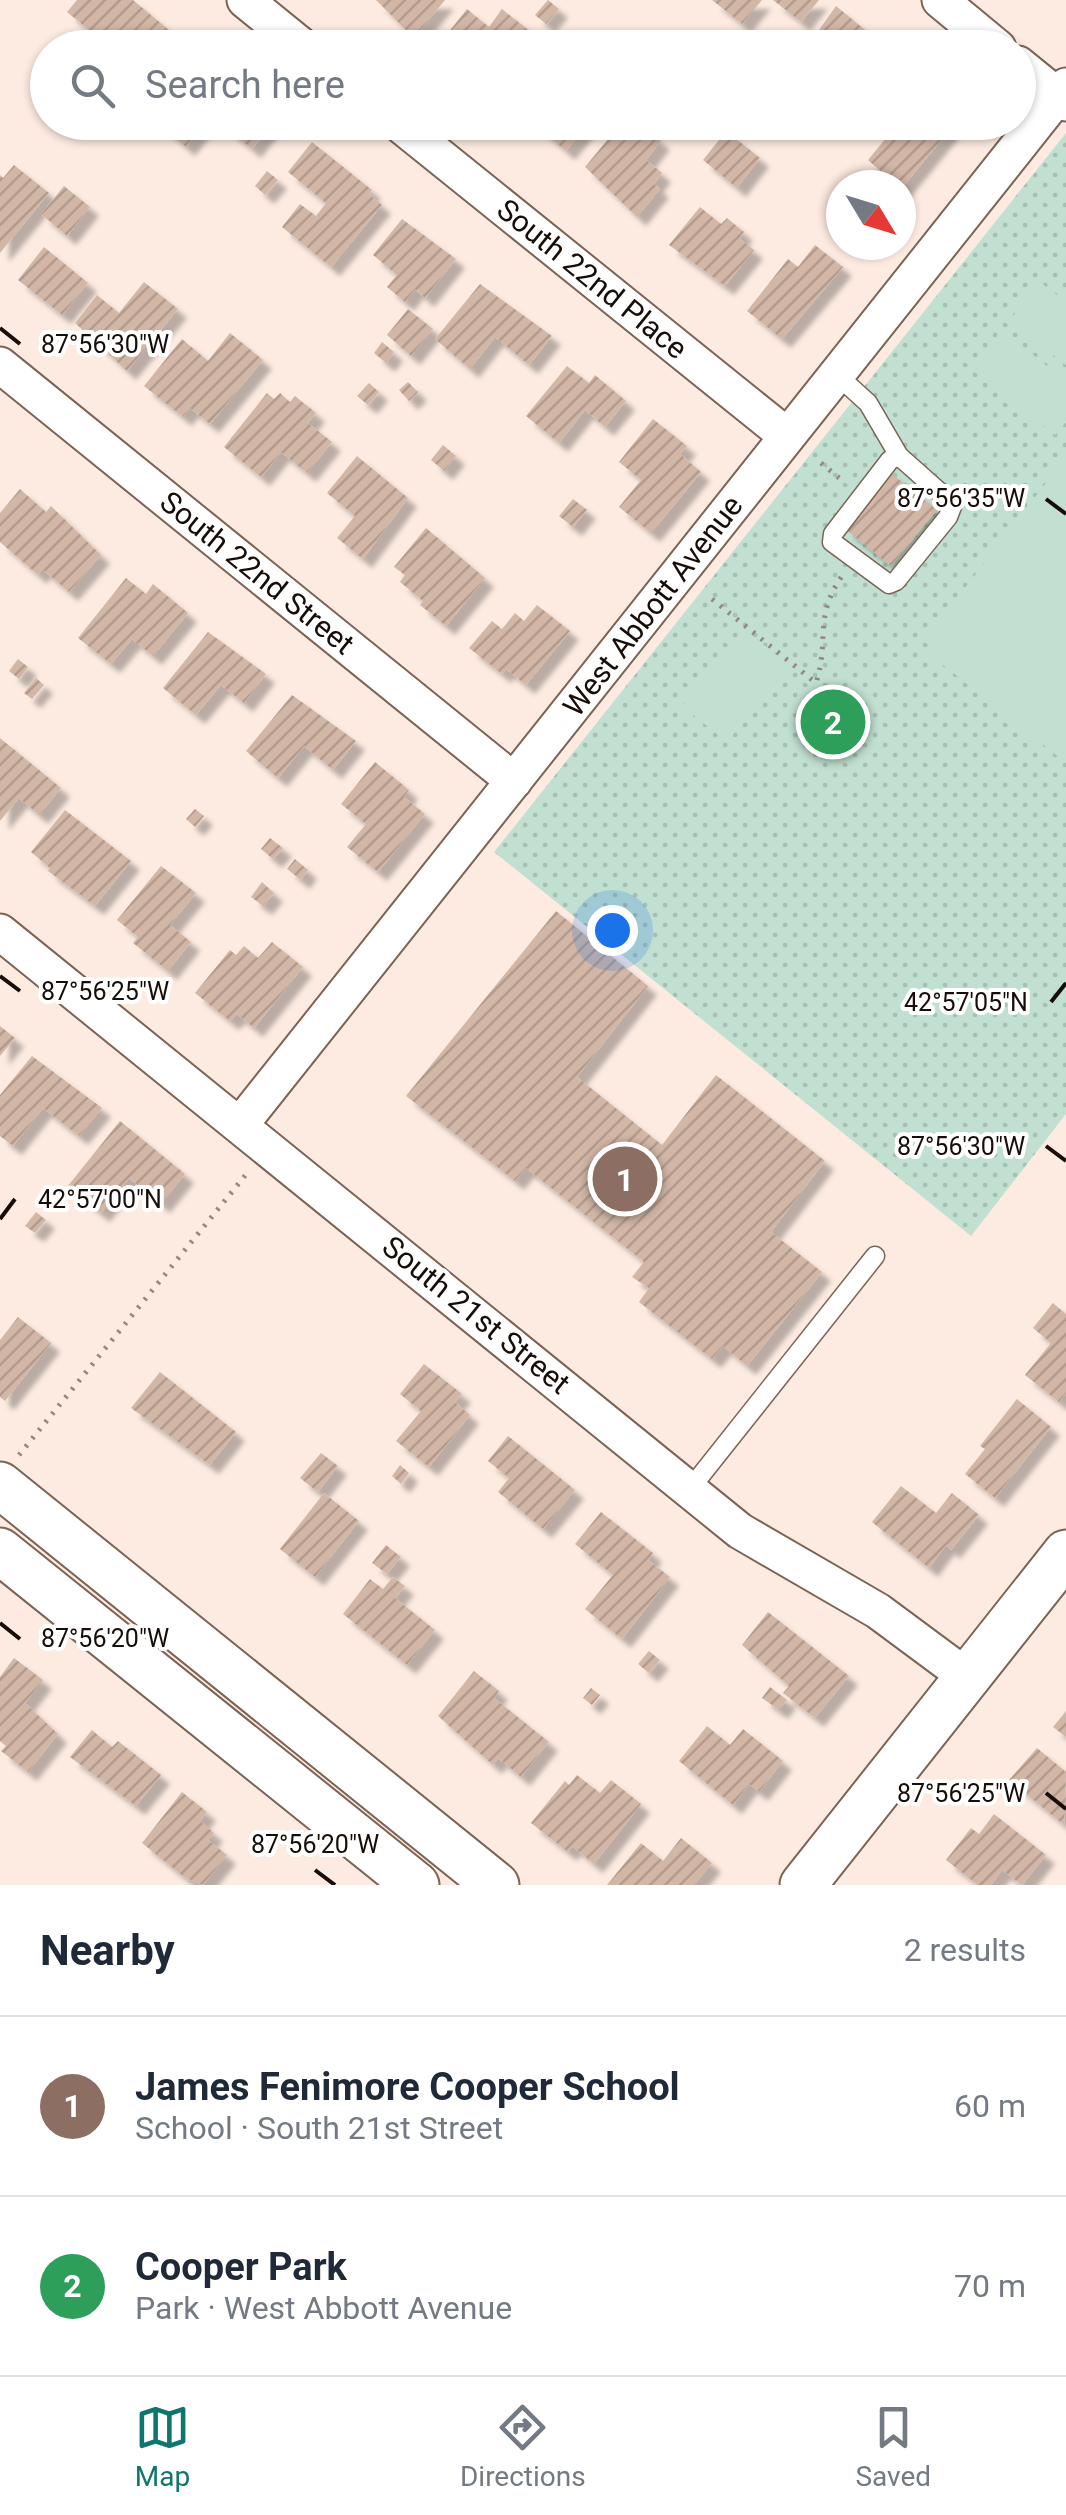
<!DOCTYPE html>
<html lang="en">
<head>
<meta charset="utf-8">
<style>
  body { margin:0; font-family:Roboto,sans-serif; background:#f6f6f7; color:#1f2937 }
  .compass { position:absolute; left:826px; top:170px; width:90px; height:90px; border-radius:50%; background:#fff; box-shadow:0 2px 8px #0004; rotate:128deg }
  .you { position:absolute; left:612px; top:930px; width:35px; height:35px; margin:-25px; border:8px solid #fff; border-radius:50%; background:#1a73e8; box-shadow:0 0 0 15px #1a73e833 }
  .badge { display:grid; place-items:center; width:65px; height:65px; border-radius:50%; background:#0f766e; color:#fff; font-size:32px; font-weight:700 }
  .pin { position:absolute; translate:-50% -50%; border:5px solid #fff; box-shadow:0 2px 10px #0006 }
  .list { margin:0; padding:0; list-style:none }
  h2 { display:flex; justify-content:space-between; align-items:center; height:130px; margin:0; padding:0 40px; font-size:42px }
  h2 small { font-size:32px; font-weight:400; color:#747a83 }
  .list li { display:grid; grid-template-columns:65px 1fr auto; gap:30px; align-items:center; box-sizing:border-box; height:180px; padding:0 40px; border-top:2px solid #e0e1e3 }
  .list b { display:block; font-size:38px; white-space:nowrap }
  .list p { margin:0; font-size:32px; white-space:nowrap; color:#747a83 }
  .list em { font-size:32px; font-style:normal; color:#747a83 }
  .icon { flex:none; width:55px; height:55px; fill:none; stroke:currentColor; stroke-width:2; stroke-linecap:round; stroke-linejoin:round }
  .map { position:relative; flex:none; width:1066px; height:1885px; overflow:hidden }
  .search { position:absolute; background:#fff; box-shadow:0 2px 8px #0004; left:30px; right:30px; top:30px; height:110px; display:flex; align-items:center; gap:25px; box-sizing:border-box; padding:0 35px; border-radius:55px; color:#747a83; font-size:38px }
  .sheet { height:490px; background:#fff }
  nav { display:flex; justify-content:space-around; align-items:center; box-sizing:border-box; height:140px; border-top:2px solid #e0e1e3; background:#fff; font-size:28px; color:#747a83 }
  nav a { display:grid; justify-items:center; gap:5px }
  nav .on { color:#0f766e }
  .map>svg:first-child { display:block }
</style>
</head>
<body>
<div class="map">
<svg width="1066" height="1885" viewBox="0 0 1066 1885">
  <defs>
    <pattern id="park-dots" width="8" height="8" patternUnits="userSpaceOnUse" patternTransform="scale(2.5)"><rect width="8" height="8" fill="#c1e0d1"/><path d="M2 2h.1M6 6h.1" fill="none" stroke="#a5bfb2" stroke-width="1.8" stroke-linecap="round"/></pattern>
    <pattern id="building-hatch" width="6" height="6" patternUnits="userSpaceOnUse" patternTransform="scale(2.5)"><rect width="6" height="6" fill="#d2b6a6"/><path d="M-1 1l2-2M0 6l6-6M5 7l2-2" fill="none" stroke="#b49b8e"/></pattern>
    <filter id="shadow"><feDropShadow dx="9" dy="9" stdDeviation="2.5" flood-color="#0004"/></filter>
  </defs>
  <rect width="100%" height="100%" fill="#fdebe1"/>
  <path fill="url(#park-dots)" d="M1066,133v981l-95,122 -477,-384z"/>
  <g fill="#c1e0d1">
    <path d="M1040,282l26,20v63l-57,-44z"/>
    <path d="M1002,330l64,51v41l-11,13 -84,-66z"/>
    <path d="M1066,457v306l-134,-107 -1,-24z"/>
    <path d="M744,629l45,36 -62,77 -45,-36z"/>
  </g>
  <g fill="url(#building-hatch)" filter="url(#shadow)">
    <path d="M77,0h56l43,36 -10,12h-55l-44,-36z"/>
    <path d="M376,0h69l-31,38z"/>
    <path d="M548,0l11,9 -13,15 -11,-9z"/>
    <path d="M712,0h50l-20,24z"/>
    <path d="M773,0h46l-18,22z"/>
    <path d="M836,6l51,42h-81z"/>
    <path d="M467,9l22,18 13,-18 30,24 -12,15h-84z"/>
    <path d="M157,122h49l-20,25z"/>
    <path d="M219,122h55l-22,27z"/>
    <path d="M532,122h58l-24,29z"/>
    <path d="M622,122h15l24,19 -15,19 16,13 -8,11 6,5 -23,28 -52,-50z"/>
    <path d="M899,122h57l-55,67 -33,-29z"/>
    <path d="M726,131l34,27 -23,30 -34,-28z"/>
    <path d="M312,142l60,48 -3,4 13,11 -51,62 -49,-40 18,-23 16,12 10,-13 -38,-31z"/>
    <path d="M14,165l35,28 -49,60v-78l3,3z"/>
    <path d="M267,171l11,9 -13,15 -10,-9z"/>
    <path d="M64,186l26,21 -23,29 -26,-22z"/>
    <path d="M700,207l21,17 6,-6 17,14 -5,6 15,12 -29,36 -56,-41z"/>
    <path d="M402,219l54,40 -31,39 -10,-9 -10,13 -18,-15 10,-12 -24,-20z"/>
    <path d="M815,245l28,22 -61,72 -35,-28 41,-52 10,8z"/>
    <path d="M44,247l44,36 -26,32 -44,-35z"/>
    <path d="M144,282l34,27 -51,62 -52,-48 22,-28 22,18z"/>
    <path d="M480,284l72,52 -23,29 -34,-28 -25,32 -35,-30z"/>
    <path d="M408,309l25,20 -22,27 -24,-21z"/>
    <path d="M230,333l33,27 -53,64 -20,-16 -7,9 -39,-31 38,-47 26,22z"/>
    <path d="M382,342l12,10 -8,11 -12,-10z"/>
    <path d="M567,366l22,17 6,-8 31,26 -21,26 -20,-17 -26,33 -33,-27z"/>
    <path d="M408,382l10,10 -9,9 -10,-11z"/>
    <path d="M369,383l10,9 -11,13 -11,-9z"/>
    <path d="M267,393l7,6 6,-6 10,9 5,-6 21,17 -8,10 24,19 -25,31 -26,-21 -20,25 -37,-30z"/>
    <path d="M653,419l34,27 -7,8 21,18 -50,61 -32,-26 22,-27 -22,-18z"/>
    <path d="M443,445l13,11 -12,15 -13,-11z"/>
    <path d="M357,456l51,42 -45,61 -26,-21 18,-22 -28,-23z"/>
    <path d="M891,473l46,37 -46,56 -46,-37z"/>
    <path d="M20,489l26,23 5,-6 50,49 -32,37 -27,-23 -4,6 -38,-33v-29z"/>
    <path d="M573,499l14,11 -14,17 -14,-11z"/>
    <path d="M426,528l59,50 -39,48 -26,-21 3,-4 -23,-19 5,-7 -11,-8z"/>
    <path d="M126,578l20,16 7,-10 35,29 -35,43 -21,-17 -21,25 -33,-26z"/>
    <path d="M537,605l33,26 -44,54 -20,-16 -4,5 -33,-26 23,-27 10,8 13,-16 9,8z"/>
    <path d="M208,632l58,42 -22,29 -23,-18 -25,30 -33,-27z"/>
    <path d="M18,659l10,8 -9,12 -10,-8z"/>
    <path d="M36,678l8,7 -12,14 -8,-6z"/>
    <path d="M292,695l64,46 -23,29 -29,-24 -26,32 -32,-27z"/>
    <path d="M0,738l61,50 -22,27 -20,-17 -19,23z"/>
    <path d="M375,762l34,28 -5,7 21,17 -47,58 -31,-25 19,-23 -25,-20z"/>
    <path d="M195,809l9,7 -9,11 -9,-8z"/>
    <path d="M65,810l66,51 -36,45 -47,-35 2,-3 -19,-16z"/>
    <path d="M270,838l13,10 -10,11 -12,-10z"/>
    <path d="M295,859l13,11 -7,10 -14,-11z"/>
    <path d="M161,866l35,27 -26,32 21,17 -23,29 -35,-28 5,-6 -21,-17z"/>
    <path d="M262,882l12,11 -11,13 -12,-9z"/>
    <path d="M556,911l92,75 -71,91 85,68 54,-70 109,86 -54,71 51,40 -75,94 -24,-20 -11,13 -73,-57 10,-14 -17,-11 12,-15 -118,-94 -11,13 -109,-85z"/>
    <path d="M272,942l31,25 -49,61 -17,-14 -7,7 -35,-28 35,-43 6,5 8,-9 14,12z"/>
    <path d="M0,1026l15,12 -15,18z"/>
    <path d="M32,1056l70,52 -23,28 -36,-28 -30,38 -13,-10v-41z"/>
    <path d="M120,1121l65,53 -24,30 -32,-26 -28,35 -34,-26z"/>
    <path d="M36,1212l10,8 -11,13 -10,-7z"/>
    <path d="M1053,1303l13,11v79l-7,9 -34,-27 26,-32 -18,-15z"/>
    <path d="M18,1317l33,26 -46,58 -5,-4v-57z"/>
    <path d="M424,1364l38,30 -7,8 15,13 -41,52 -33,-26 25,-30 -21,-17z"/>
    <path d="M160,1372l76,60 -26,33 -79,-57z"/>
    <path d="M1017,1399l34,28 -56,71 -30,-24 20,-25 -5,-3z"/>
    <path d="M508,1436l67,54 -32,39 -45,-37 11,-14 -21,-17z"/>
    <path d="M321,1453l17,13 -20,26 -18,-14z"/>
    <path d="M400,1465l9,8 -8,11 -9,-8z"/>
    <path d="M901,1486l35,27 16,-20 27,22 -28,35 -5,-5 -17,23 -57,-46z"/>
    <path d="M324,1493l35,28 -44,56 -35,-28z"/>
    <path d="M601,1512l52,41 -5,7 22,17 -48,62 -37,-30 28,-34 -38,-31z"/>
    <path d="M386,1545l15,12 -14,17 -15,-11z"/>
    <path d="M393,1577l12,9 -10,12 40,32 -28,35 -64,-51 27,-35 13,10z"/>
    <path d="M768,1612l81,64 -34,42 -32,-25 6,-7 -47,-41z"/>
    <path d="M649,1651l11,9 -11,13 -11,-9z"/>
    <path d="M14,1658l29,22 -18,23 33,31 -30,38 -27,-21 5,-5 -6,-5v-64z"/>
    <path d="M474,1671l25,20 -5,7 55,44 -28,35 -23,-19 -5,7 -55,-49z"/>
    <path d="M770,1687l17,13 -8,10 -17,-12z"/>
    <path d="M591,1688l9,7 -8,10 -9,-7z"/>
    <path d="M1066,1711v26l-13,-10z"/>
    <path d="M707,1726l23,19 13,-16 40,32 -24,31 -10,-8 -16,21 -54,-44z"/>
    <path d="M92,1730l20,17 6,-6 43,34 -25,31 -66,-49z"/>
    <path d="M1037,1748l29,24 -2,53 -55,-45z"/>
    <path d="M577,1775l23,18 11,-13 30,24 -47,60 -22,-18 -4,6 -37,-29 34,-42 4,4z"/>
    <path d="M182,1792l25,20 -7,9 14,12 -6,7 19,15 -24,30 -19,-8 -42,-34z"/>
    <path d="M994,1814l52,41 -24,30 -20,-15 -11,15h-13l-32,-25 25,-32 8,6z"/>
    <path d="M681,1838l31,25 -18,22h-87l34,-42 22,18z"/>
  </g>
  <g fill="none" stroke-linecap="round" stroke-linejoin="round">
    <g stroke="#7c6354" stroke-width="21">
      <g id="service">
        <path d="M836,374l32,29 31,53 54,48 -5,13 -52,64 -7,3 -57,-42 1,-8 57,-74 9,-4"/>
        <path d="M690,1489l185,-233"/>
      </g>
    </g>
    <g stroke="#7c6354" stroke-width="39">
      <g id="minor">
        <path d="M245,0l59,48"/>
        <path d="M940,0l58,48"/>
        <path d="M1018,64l48,39"/>
        <path d="M397,122l390,314"/>
        <path d="M0,365l514,416"/>
        <path d="M0,932l740,599 138,80 89,66"/>
        <path d="M240,1125l826,-1039"/>
      </g>
    </g>
    <g stroke="#7c6354" stroke-width="49">
      <g id="tertiary">
        <path d="M0,1485l496,400"/>
        <path d="M0,1551l416,334"/>
        <path d="M803,1885l263,-332"/>
      </g>
    </g>
    <g stroke="#95877f" stroke-width="5" stroke-dasharray="2.5 8" stroke-linecap="butt">
      <path d="M821,463l23,19"/>
      <path d="M712,599l104,84c14,-44 -3,-65 26,-107"/>
      <path d="M19,1455l229,-283"/>
    </g>
    <use href="#service" stroke="#fff" stroke-width="18"/>
    <use href="#minor" stroke="#fff" stroke-width="35"/>
    <use href="#tertiary" stroke="#fff" stroke-width="45"/>
  </g>
  <path fill="none" stroke="#180e09" stroke-width="4" d="M0,328l20,16M1046,499l20,15M0,976l20,15M1051,1002l15,-19M1046,1146l20,15M0,1219l15,-20M0,1623l20,16M1046,1793l20,16M315,1870l20,15"/>
  <g text-anchor="middle" stroke-width="8" stroke-linejoin="round" paint-order="stroke">
    <g font-size="30" fill="#180e09" stroke="#fff">
      <text transform="translate(592 279) rotate(39)" y="10">South 22nd Place</text>
      <text transform="translate(257 573) rotate(39)" y="10">South 22nd Street</text>
      <text transform="translate(653 606) rotate(-52)" y="10">West Abbott Avenue</text>
      <text transform="translate(476 1315) rotate(39)" y="10">South 21st Street</text>
    </g>
  </g>
  <g font-size="25" text-anchor="middle" fill="#180e09" stroke="#fff" stroke-width="8" stroke-linejoin="round" paint-order="stroke">
    <text x="105" y="353">87°56'30"W</text>
    <text x="961" y="507">87°56'35"W</text>
    <text x="105" y="1000">87°56'25"W</text>
    <text x="966" y="1011">42°57'05"N</text>
    <text x="961" y="1155">87°56'30"W</text>
    <text x="100" y="1208">42°57'00"N</text>
    <text x="105" y="1647">87°56'20"W</text>
    <text x="961" y="1802">87°56'25"W</text>
    <text x="315" y="1853">87°56'20"W</text>
  </g>
</svg>
<svg class="compass" viewBox="-18 -18 36 36"><path d="M0-13l5 13h-10z" fill="#e53935"/><path d="M0 13l5-13h-10z" fill="#747a83"/></svg>
<div class="you"></div>
<div class="pin badge" style="left:625px;top:1179px;background:#8d6e63">1</div>
<div class="pin badge" style="left:833px;top:722px;background:#2e9e5b">2</div>
<div class="search"><svg class="icon" aria-label="search" viewBox="0 0 24 24"><circle cx="10" cy="10" r="6"/><path d="M15 15l6 6"/></svg>Search here</div>
</div>
<section class="sheet">
<h2>Nearby<small>2 results</small></h2>
<ul class="list">
<li><span class="badge" style="background:#8d6e63">1</span><div><b>James Fenimore Cooper School</b><p>School · South 21st Street</p></div><em>60 m</em></li>
<li><span class="badge" style="background:#2e9e5b">2</span><div><b>Cooper Park</b><p>Park · West Abbott Avenue</p></div><em>70 m</em></li>
</ul>
</section>
<nav>
<a class="on"><svg class="icon" aria-label="map" viewBox="0 0 24 24"><path d="M3 6l6-2 6 2 6-2v14l-6 2-6-2-6 2zM9 4v14M15 6v14"/></svg>Map</a>
<a><svg class="icon" aria-label="directions" viewBox="0 0 24 24"><path d="M12 3l9 9-9 9-9-9zM9 14v-3h6M13 9l2 2-2 2"/></svg>Directions</a>
<a><svg class="icon" aria-label="saved" viewBox="0 0 24 24"><path d="M7 4h10v16l-5-4-5 4z"/></svg>Saved</a>
</nav>
</body>
</html>
